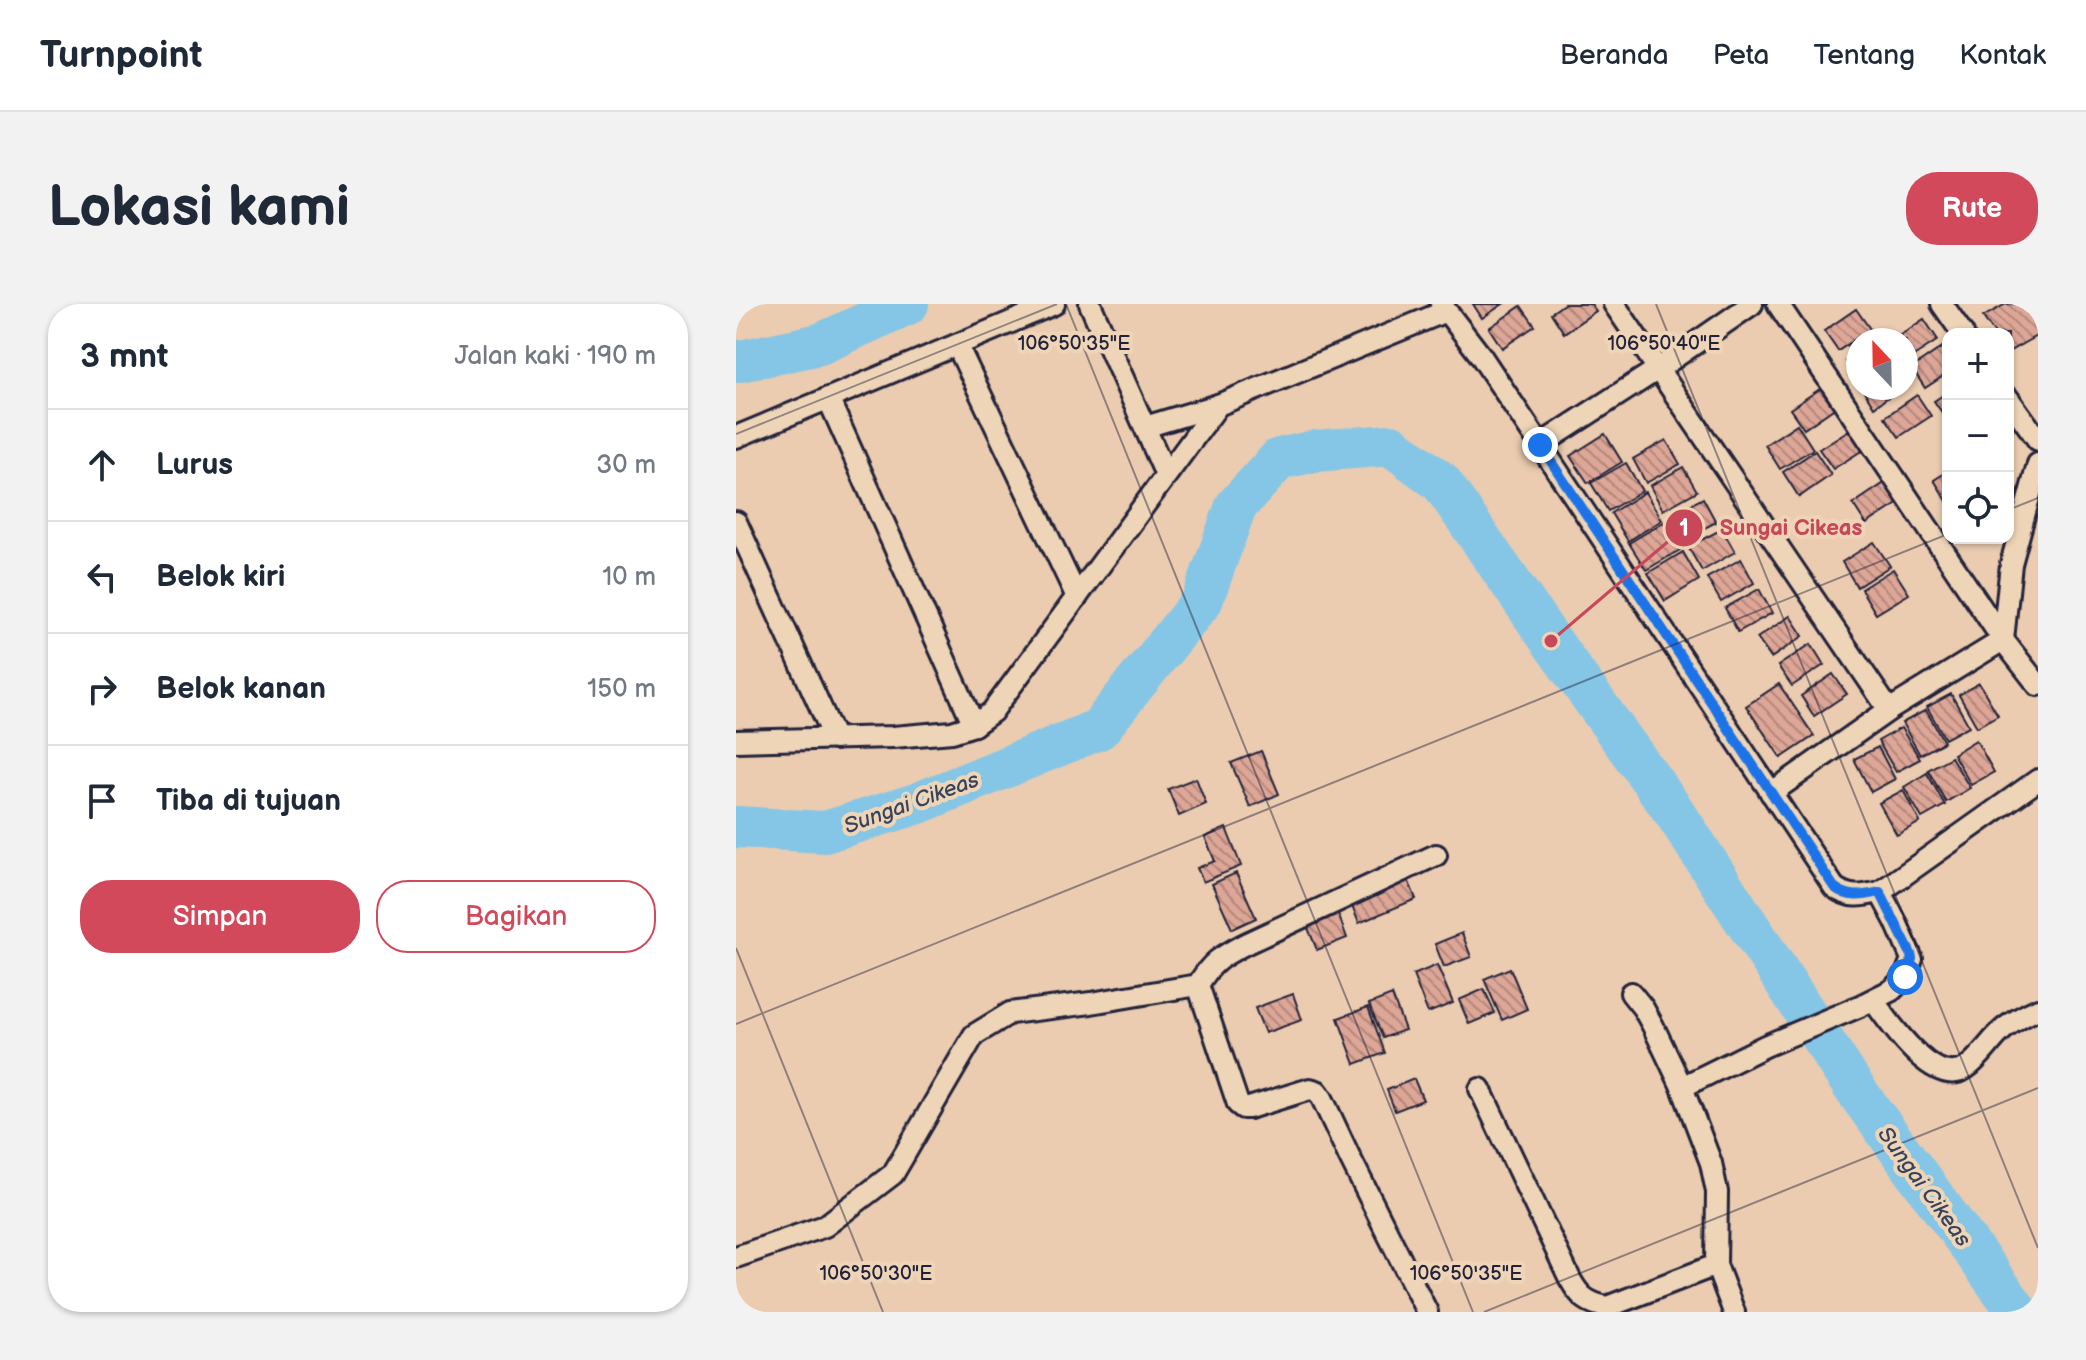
<!DOCTYPE html>
<html lang="id">
<head>
<meta charset="utf-8">
<style>
  body { margin:0; font-family:"Balsamiq Sans",sans-serif; background:#f2f2f3; color:#1f2937 }
  .controls { position:absolute; right:24px; top:24px; display:grid; overflow:hidden; border-radius:16px; box-shadow:0 2px 6px #0004 }
  .controls button { width:72px; height:72px; display:grid; place-items:center; padding:0; border:0; border-bottom:2px solid #e0e1e3; background:#fff; color:#1f2937; font:40px sans-serif }
  .compass { position:absolute; left:1110px; top:24px; width:72px; height:72px; border-radius:50%; background:#fff; box-shadow:0 2px 6px #0004; rotate:338deg }
  .stop { position:absolute; width:24px; height:24px; margin:-18px; border:6px solid #1a73e8; border-radius:50%; background:#fff }
  .stop.end { background:#1a73e8; border-color:#fff; box-shadow:0 2px 8px #0008 }
  .list { margin:0; padding:0; list-style:none }
  h2 { display:flex; justify-content:space-between; align-items:center; height:104px; margin:0; padding:0 32px; font-size:34px }
  h2 small { font-size:26px; font-weight:400; color:#747a83 }
  .list li { display:grid; grid-template-columns:52px 1fr auto; gap:24px; align-items:center; box-sizing:border-box; height:112px; padding:0 32px; border-top:2px solid #e0e1e3 }
  .list b { display:block; font-size:30px; white-space:nowrap }
  .list em { font-size:26px; font-style:normal; color:#747a83 }
  .actions { display:flex; gap:16px; padding:24px 32px }
  .actions a { flex:1; padding:18px 0; border:2px solid #d1495b; border-radius:32px; text-align:center; font-size:28px; color:#d1495b }
  .actions .main { background:#d1495b; color:#fff }
  .icon { flex:none; width:44px; height:44px; fill:none; stroke:currentColor; stroke-width:2; stroke-linecap:round; stroke-linejoin:round }
  .map { position:relative; flex:none; width:1302px; height:1008px; overflow:hidden; border-radius:32px }
  header { display:flex; align-items:center; gap:48px; box-sizing:border-box; height:112px; padding:0 40px; background:#fff; border-bottom:2px solid #e0e1e3 }
  header strong { font-size:38px }
  nav { display:flex; gap:44px; margin-inline-start:auto; font-size:28px }
  .intro { display:flex; align-items:center; justify-content:space-between; box-sizing:border-box; height:192px; padding:0 48px }
  h1 { margin:0; font-size:56px }
  .button { padding:20px 36px; border-radius:32px; background:#d1495b; color:#fff; font-size:28px; font-weight:700 }
  main { display:flex; gap:48px; padding:0 48px }
  aside { flex:1; background:#fff; border-radius:32px; box-shadow:0 2px 6px #0004 }
  .map>svg:first-child { display:block }
</style>
</head>
<body>
<header>
<strong>Turnpoint</strong>
<nav><a>Beranda</a><a>Peta</a><a>Tentang</a><a>Kontak</a></nav>
</header>
<div class="intro"><h1>Lokasi kami</h1><a class="button">Rute</a></div>
<main>
<aside>
<h2>3 mnt<small>Jalan kaki · 190 m</small></h2>
<ul class="list">
<li><svg class="icon" aria-label="ahead" viewBox="0 0 24 24"><path d="M12 20V5M6 11l6-6 6 6"/></svg><div><b>Lurus</b></div><em>30 m</em></li>
<li><svg class="icon" aria-label="left" viewBox="0 0 24 24"><path d="M17 20v-9H6M10 6l-5 5 5 5"/></svg><div><b>Belok kiri</b></div><em>10 m</em></li>
<li><svg class="icon" aria-label="right" viewBox="0 0 24 24"><path d="M7 20v-9h11M14 6l5 5-5 5"/></svg><div><b>Belok kanan</b></div><em>150 m</em></li>
<li><svg class="icon" aria-label="arrive" viewBox="0 0 24 24"><path d="M6 21V4h12l-3 4 3 4H6"/></svg><div><b>Tiba di tujuan</b></div></li>
</ul>
<div class="actions"><a class="main">Simpan</a><a>Bagikan</a></div>
</aside>
<div class="map">
<svg width="1302" height="1008" viewBox="0 0 1302 1008">
  <defs>
    <pattern id="building-back-hatch" width="6" height="6" patternUnits="userSpaceOnUse" patternTransform="scale(2)"><rect width="6" height="6" fill="#dda696"/><path d="M-1 5l2 2M0 0l6 6M5-1l2 2" fill="none" stroke="#b3877c"/></pattern>
  </defs>
  <rect width="100%" height="100%" fill="#ebccb0"/>
  <filter id="ink" filterUnits="userSpaceOnUse"><feTurbulence type="fractalNoise" baseFrequency=".0125" numOctaves="2"/><feDisplacementMap in="SourceGraphic" scale="16" xChannelSelector="R" yChannelSelector="G"/><feConvolveMatrix kernelMatrix="1 2 1 2 8 2 1 2 1" color-interpolation-filters="sRGB"/></filter>
  <g filter="url(#ink)">
    <g fill="none" stroke-linecap="round" stroke-linejoin="round">
      <g stroke="#85c6e6" stroke-width="42">
        <path d="M0,58l84,-18 88,-40"/>
        <path d="M0,523l89,5 91,-28 183,-75 103,-128 34,-95 43,-47 36,-8 76,-6 50,37 110,159 124,172 180,276 163,223"/>
      </g>
    </g>
    <g fill="url(#building-back-hatch)" stroke="#22223b" stroke-width="2">
      <path d="M737,0h30l-21,14z"/>
      <path d="M828,0h27l5,7 -32,22 -13,-20z"/>
      <path d="M1270,0h32v31l-30,17v-18h-13l-12,-17z"/>
      <path d="M785,2l14,20 -33,22 -13,-20z"/>
      <path d="M1120,5l14,20 -32,22 -14,-20z"/>
      <path d="M1188,15l14,21 -32,21v-21h-13z"/>
      <path d="M1208,42l4,6v21l-23,15 -13,-20z"/>
      <path d="M1122,49v25l-12,-17z"/>
      <path d="M1087,83l13,20 -32,22 -14,-20z"/>
      <path d="M1126,84h39l-27,19z"/>
      <path d="M1212,88v29l-14,-20z"/>
      <path d="M1181,91l14,21 -32,21 -14,-20z"/>
      <path d="M1061,120l16,25 -33,20 -15,-24z"/>
      <path d="M1116,124l14,20 -33,21 -14,-20z"/>
      <path d="M869,130l17,28 -34,21 -18,-27z"/>
      <path d="M930,136l14,24 -34,19 -13,-24z"/>
      <path d="M1079,147l16,24 -32,22 -16,-25z"/>
      <path d="M890,159l16,28 -34,20 -17,-28z"/>
      <path d="M947,163l14,24 -34,19 -13,-24z"/>
      <path d="M1212,167v29l-1,1 -13,-21z"/>
      <path d="M1150,178l13,21 -33,21 -13,-20z"/>
      <path d="M909,188l17,28 -34,21 -17,-28z"/>
      <path d="M967,194l13,24 -34,18 -13,-24z"/>
      <path d="M928,218l16,28 -34,20 -17,-27z"/>
      <path d="M986,225l13,23 -33,19 -14,-24z"/>
      <path d="M1138,238l16,24 -33,21 -15,-25z"/>
      <path d="M947,248l16,28 -34,21 -17,-28z"/>
      <path d="M1005,255l13,24 -33,19 -14,-24z"/>
      <path d="M1157,265l16,25 -33,20 -15,-25z"/>
      <path d="M1023,285l13,24 -34,19 -13,-24z"/>
      <path d="M1054,312l13,20 -32,22 -14,-20z"/>
      <path d="M1075,340l13,21 -32,21 -14,-20z"/>
      <path d="M1097,370l14,20 -33,22 -13,-20z"/>
      <path d="M1243,379l19,32 -21,12 -18,-32z"/>
      <path d="M1043,380l35,52 -33,22 -35,-52z"/>
      <path d="M1215,390l18,32 -24,13 -18,-32z"/>
      <path d="M1190,406l18,32 -24,13 -18,-32z"/>
      <path d="M1165,424l19,31 -24,13 -18,-31z"/>
      <path d="M1240,436l18,32 -23,13 -18,-31z"/>
      <path d="M1142,443l17,32 -24,13 -17,-33z"/>
      <path d="M525,447l18,43 -29,13 -19,-44z"/>
      <path d="M1215,453l19,31 -24,14 -18,-32z"/>
      <path d="M1191,469l18,32 -23,13 -18,-31z"/>
      <path d="M460,474l10,26 -27,12 -11,-27z"/>
      <path d="M1167,486l17,32 -23,13 -18,-32z"/>
      <path d="M490,524l15,38 -38,16 -6,-14 18,-7 -10,-24z"/>
      <path d="M500,569l20,45 -24,11 -20,-45z"/>
      <path d="M670,571l10,24 -57,24 -10,-24z"/>
      <path d="M601,607l10,27 -30,12 -11,-27z"/>
      <path d="M726,629l9,24 -27,10 -9,-23z"/>
      <path d="M701,661l16,38 -25,10 -15,-38z"/>
      <path d="M774,664l17,41 -25,11 -18,-41z"/>
      <path d="M748,685l11,24 -26,11 -10,-24z"/>
      <path d="M557,690l9,26 -37,13 -10,-25z"/>
      <path d="M656,691l13,35 -22,8 -14,-34z"/>
      <path d="M632,703l17,46 -30,11 -17,-46z"/>
      <path d="M678,775l9,21 -28,11 -8,-21z"/>
    </g>
    <g fill="none" stroke-linecap="round" stroke-linejoin="round">
      <g stroke="#22223b" stroke-width="26">
        <g id="minor">
          <path d="M354,0l76,171"/>
          <path d="M705,0l40,52 353,531c15,12 28,9 46,5l158,-112"/>
          <path d="M878,0l275,406"/>
          <path d="M1042,0l225,336 35,45"/>
          <path d="M1206,0l21,30"/>
          <path d="M221,41l120,252"/>
          <path d="M92,94l146,327"/>
          <path d="M1272,94l30,42"/>
          <path d="M409,123l73,-22"/>
          <path d="M0,133l318,-133"/>
          <path d="M804,141l118,-76 94,-65"/>
          <path d="M0,218l99,217"/>
          <path d="M0,437l157,-4 59,-5 22,-7 18,-13 226,-307 228,-94"/>
          <path d="M1035,489l118,-83 114,-70 8,-76 27,-100"/>
          <path d="M462,681l40,119 5,4h6l61,-19 7,2 5,7 28,60 77,154"/>
          <path d="M895,689l12,15 10,18 29,61 29,76 6,29 -1,73 18,47"/>
          <path d="M1137,696c16,22 61,90 93,68 15,-10 25,-29 39,-40 10,-8 22,-14 33,-19"/>
          <path d="M946,783l83,-41 95,-40 32,-16 13,-13 7,-18 -16,-37 -16,-30"/>
          <path d="M744,785l90,190c10,18 17,24 37,28l109,-42"/>
          <path d="M0,953l89,-31 68,-52 81,-139 36,-22 81,-10 107,-18c13,-23 24,-29 47,-41l191,-89"/>
        </g>
      </g>
      <use href="#minor" stroke="#efd5b7" stroke-width="20"/>
    </g>
  </g>
  <g fill="none" stroke-linecap="round" stroke-linejoin="round" filter="url(#ink)">
    <path stroke="#1a73e8" stroke-width="10" d="M804,141l294,442c15,12 28,9 46,5l31,62 1,5 -7,18"/>
  </g>
  <path fill="none" stroke="#22223b" stroke-width="2" stroke-opacity="0.45" d="M330,0l407,1008M920,0l382,944M0,130l321,-130M1272,206l30,-12M0,644l147,364M0,720l1212,-490M748,1008l554,-224"/>
  <g text-anchor="middle" stroke-width="8" stroke-linejoin="round" paint-order="stroke">
    <g font-size="22" font-style="italic" fill="#36435d" stroke="#efd5b7">
      <text transform="translate(175 498) rotate(-20)" y="8">Sungai Cikeas</text>
      <text transform="translate(1189 882) rotate(54)" y="8">Sungai Cikeas</text>
    </g>
  </g>
  <g font-size="20" text-anchor="middle" fill="#22223b" stroke="#efd5b7" stroke-width="8" stroke-linejoin="round" paint-order="stroke">
    <text x="338" y="46">106°50'35"E</text>
    <text x="928" y="46">106°50'40"E</text>
    <text x="140" y="976">106°50'30"E</text>
    <text x="730" y="976">106°50'35"E</text>
  </g>
  <path fill="none" stroke="#c84759" stroke-width="3" d="M815 337L948 224"/>
  <g fill="#c84759" stroke="#efd5b7" stroke-width="3">
    <circle cx="815" cy="337" r="8"/>
    <circle cx="948" cy="224" r="20"/>
  </g>
  <g font-size="24" text-anchor="middle" font-weight="bold" fill="#fff">
    <text x="948" y="232">1</text>
  </g>
  <g font-size="22" text-anchor="middle" font-weight="bold" fill="#c84759" stroke="#efd5b7" stroke-width="8" stroke-linejoin="round" paint-order="stroke">
    <text x="1055" y="231">Sungai Cikeas</text>
  </g>
</svg>
<div class="controls">
<button>+</button>
<button>−</button>
<button><svg class="icon" aria-label="locate" viewBox="0 0 24 24"><circle cx="12" cy="12" r="6"/><path d="M12 2v4M12 18v4M2 12h4M18 12h4"/></svg></button>
</div>
<svg class="compass" viewBox="-18 -18 36 36"><path d="M0-13l5 13h-10z" fill="#e53935"/><path d="M0 13l5-13h-10z" fill="#747a83"/></svg>
<div class="stop" style="left:1169px;top:673px"></div>
<div class="stop end" style="left:804px;top:141px"></div>
</div>
</main>
</body>
</html>
